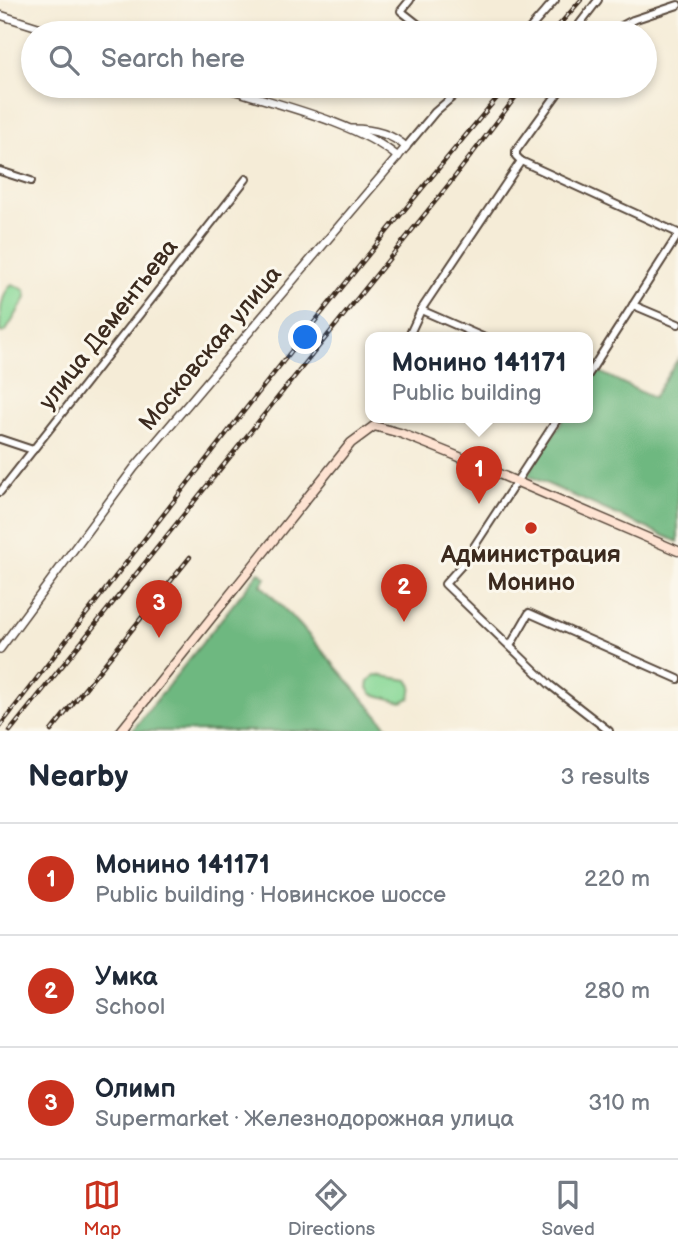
<!DOCTYPE html>
<html lang="en">
<head>
<meta charset="utf-8">
<style>
  body { margin:0; font-family:"Balsamiq Sans",sans-serif; background:#f2f2f3; color:#1f2937 }
  .you { position:absolute; left:306px; top:338px; width:24px; height:24px; margin:-18px; border:5px solid #fff; border-radius:50%; background:#1a73e8; box-shadow:0 0 0 10px #1a73e833 }
  .badge { display:grid; place-items:center; width:46px; height:46px; border-radius:50%; background:#c8321e; color:#fff; font-size:23px; font-weight:700 }
  .pin { position:absolute; translate:-50% -58px; filter:drop-shadow(0 2px 4px #0008) }
  .pin::after { content:''; position:absolute; top:37px; width:24px; height:21px; background:inherit; clip-path:polygon(0 0,100% 0,50% 100%) }
  .popup { position:absolute; left:365px; top:332px; width:228px; height:91px; box-sizing:border-box; display:grid; place-content:center; border-radius:14px; background:#fff; filter:drop-shadow(0 2px 5px #0005); font-size:23px; white-space:nowrap; color:#747a83 }
  .popup b { font-size:26px; color:#1f2937 }
  .popup::after { content:''; position:absolute; left:50%; top:100%; margin-left:-14px; border:14px solid transparent; border-top-color:#fff }
  .list { margin:0; padding:0; list-style:none }
  h2 { display:flex; justify-content:space-between; align-items:center; height:91px; margin:0; padding:0 28px; font-size:30px }
  h2 small { font-size:23px; font-weight:400; color:#747a83 }
  .list li { display:grid; grid-template-columns:46px 1fr auto; gap:21px; align-items:center; box-sizing:border-box; height:112px; padding:0 28px; border-top:2px solid #e0e1e3 }
  .list b { display:block; font-size:26px; white-space:nowrap }
  .list p { margin:0; font-size:23px; white-space:nowrap; color:#747a83 }
  .list em { font-size:23px; font-style:normal; color:#747a83 }
  .icon { flex:none; width:38px; height:38px; fill:none; stroke:currentColor; stroke-width:2; stroke-linecap:round; stroke-linejoin:round }
  .map { position:relative; flex:none; width:678px; height:731px; overflow:hidden }
  .search { position:absolute; background:#fff; box-shadow:0 4px 10px #0003; left:21px; right:21px; top:21px; height:77px; display:flex; align-items:center; gap:18px; box-sizing:border-box; padding:0 24px; border-radius:38px; color:#747a83; font-size:26px }
  .sheet { height:427px; background:#fff }
  nav { display:flex; justify-content:space-around; align-items:center; box-sizing:border-box; height:98px; border-top:2px solid #e0e1e3; background:#fff; font-size:19px; color:#747a83 }
  nav a { display:grid; justify-items:center; gap:4px }
  nav .on { color:#c8321e }
  .map>svg:first-child { display:block }
</style>
</head>
<body>
<div class="map">
<svg width="678" height="731" viewBox="0 0 678 731">
  <rect width="100%" height="100%" fill="#fbf7ec"/>
  <filter id="ink" filterUnits="userSpaceOnUse"><feTurbulence type="fractalNoise" baseFrequency=".0143" numOctaves="2"/><feDisplacementMap in="SourceGraphic" scale="14" xChannelSelector="R" yChannelSelector="G"/><feConvolveMatrix kernelMatrix="1 2 1 2 8 2 1 2 1" color-interpolation-filters="sRGB"/></filter>
  <filter id="wash" filterUnits="userSpaceOnUse"><feTurbulence type="fractalNoise" baseFrequency=".00686" numOctaves="4" result="noise"/><feDisplacementMap in="SourceGraphic" scale="28" xChannelSelector="R" yChannelSelector="G"/><feGaussianBlur stdDeviation="1.57" result="paint"/><feColorMatrix in="noise" values="0 0 0 0 0 0 0 0 0 0 0 0 0 0 0 0 0 1.4 0 .05"/><feComposite in="paint" operator="in"/></filter>
  <g filter="url(#wash)">
    <rect width="100%" height="100%" fill="#f5ecd7"/>
    <g fill="#89d897" stroke="#62815a" stroke-width="2">
      <path d="M12,284l13,6 1,8 -20,33 -4,2 -2,-1c0,-16 0,-37 12,-48z"/>
      <path d="M375,675l33,5 4,6 -2,12 -8,4 -30,-8 -4,-6 1,-7z"/>
    </g>
    <g fill="#6eb880" stroke="#54714f" stroke-width="2">
      <path d="M678,359v183l-151,-67 37,-57h24v-35l8,-13 57,28z"/>
      <path d="M259,572l7,6 -5,7 39,40 91,106h-259z"/>
    </g>
  </g>
  <g filter="url(#ink)">
    <g fill="none" stroke-linecap="round" stroke-linejoin="round">
      <g stroke="#57473a" stroke-width="10">
        <g id="minor">
          <path d="M410,0l-9,11 28,22"/>
          <path d="M526,33l29,-33"/>
          <path d="M578,33v-7l20,-26"/>
          <path d="M609,33l24,-13 45,-15"/>
          <path d="M406,147l29,-35 30,-26"/>
          <path d="M521,161l157,72"/>
          <path d="M521,161l-5,-5v-5l47,-65"/>
          <path d="M0,171l31,10"/>
          <path d="M633,305l45,19"/>
          <path d="M421,310l64,28"/>
          <path d="M408,338l13,-28 100,-149"/>
          <path d="M588,375l90,-140"/>
          <path d="M558,418l-96,147 -17,19 105,101 59,46"/>
          <path d="M0,439l33,11"/>
          <path d="M0,492l246,-313"/>
          <path d="M510,646l19,-33 149,66"/>
        </g>
      </g>
      <g stroke="#57473a" stroke-width="10">
        <g id="tertiary">
          <path d="M0,15l57,18"/>
          <path d="M219,86c53,17 138,36 179,71"/>
          <path d="M0,649l134,-181 272,-321c-15,-14 -33,-18 -54,-18"/>
        </g>
      </g>
      <g stroke="#57473a" stroke-width="11">
        <path id="secondary" d="M121,731l230,-288 23,-17 26,7 57,23 221,95"/>
      </g>
      <use href="#minor" stroke="#fff" stroke-width="6"/>
      <use href="#tertiary" stroke="#fff" stroke-width="7"/>
      <use href="#secondary" stroke="#fee3d2" stroke-width="8"/>
      <g stroke="#3b2a1e" stroke-width="4.5">
        <g id="rail">
          <path d="M552,33l29,-33"/>
          <path d="M0,726c166,-215 332,-432 507,-640"/>
          <path d="M10,731l440,-548 74,-97"/>
          <path d="M51,731l139,-174"/>
        </g>
      </g>
      <use href="#rail" stroke="#fbf7ec" stroke-width="2" stroke-dasharray="5" stroke-linecap="butt"/>
    </g>
  </g>
  <circle fill="#c8321e" stroke="#fbf7ec" stroke-width="2.5" cx="531" cy="528" r="7"/>
  <g text-anchor="middle" stroke-width="6" stroke-linejoin="round" paint-order="stroke">
    <g font-size="24" fill="#3b2a1e" stroke="#fbf7ec">
      <text transform="translate(108 324) rotate(-52)" y="8">улица Дементьева</text>
      <text transform="translate(210 348) rotate(-50)" y="8">Московская улица</text>
    </g>
    <g font-size="24" font-weight="bold" fill="#3b2a1e" stroke="#fbf7ec">
      <text x="531" y="562">Администрация<tspan x="531" dy="28">Монино</tspan></text>
    </g>
  </g>
</svg>
<div class="you"></div>
<div class="pin badge" style="left:479px;top:504px">1</div>
<div class="popup"><b>Монино 141171</b>Public building</div>
<div class="pin badge" style="left:404px;top:622px">2</div>
<div class="pin badge" style="left:159px;top:638px">3</div>
<div class="search"><svg class="icon" aria-label="search" viewBox="0 0 24 24"><circle cx="10" cy="10" r="6"/><path d="M15 15l6 6"/></svg>Search here</div>
</div>
<section class="sheet">
<h2>Nearby<small>3 results</small></h2>
<ul class="list">
<li><span class="badge">1</span><div><b>Монино 141171</b><p>Public building · Новинское шоссе</p></div><em>220 m</em></li>
<li><span class="badge">2</span><div><b>Умка</b><p>School</p></div><em>280 m</em></li>
<li><span class="badge">3</span><div><b>Олимп</b><p>Supermarket · Железнодорожная улица</p></div><em>310 m</em></li>
</ul>
</section>
<nav>
<a class="on"><svg class="icon" aria-label="map" viewBox="0 0 24 24"><path d="M3 6l6-2 6 2 6-2v14l-6 2-6-2-6 2zM9 4v14M15 6v14"/></svg>Map</a>
<a><svg class="icon" aria-label="directions" viewBox="0 0 24 24"><path d="M12 3l9 9-9 9-9-9zM9 14v-3h6M13 9l2 2-2 2"/></svg>Directions</a>
<a><svg class="icon" aria-label="saved" viewBox="0 0 24 24"><path d="M7 4h10v16l-5-4-5 4z"/></svg>Saved</a>
</nav>
</body>
</html>
